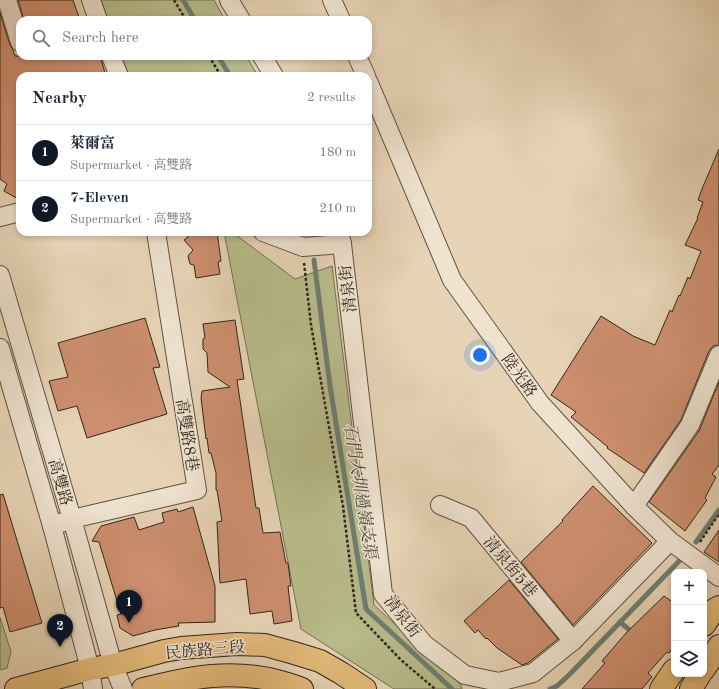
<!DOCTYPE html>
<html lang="en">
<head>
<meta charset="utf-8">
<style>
  body { margin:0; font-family:"Old Standard TT","Noto Serif TC",serif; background:#f6f6f7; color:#1f2937 }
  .controls { position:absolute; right:12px; bottom:12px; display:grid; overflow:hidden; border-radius:8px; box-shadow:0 2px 6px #0003 }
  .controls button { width:36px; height:36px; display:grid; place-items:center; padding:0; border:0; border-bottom:1px solid #e0e1e3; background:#fff; color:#1f2937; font:20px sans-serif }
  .you { position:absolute; left:480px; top:355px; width:14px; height:14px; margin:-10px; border:3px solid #fff; border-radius:50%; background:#1a73e8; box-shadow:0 0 0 6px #1a73e833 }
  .badge { display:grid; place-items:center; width:26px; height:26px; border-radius:50%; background:#111827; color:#fff; font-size:13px; font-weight:700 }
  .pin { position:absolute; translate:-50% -33px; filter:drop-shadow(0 1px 2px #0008) }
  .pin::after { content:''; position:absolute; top:21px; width:14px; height:12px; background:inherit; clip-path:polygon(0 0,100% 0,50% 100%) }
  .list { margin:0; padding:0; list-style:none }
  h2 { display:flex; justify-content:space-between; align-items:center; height:52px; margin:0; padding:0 16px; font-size:17px }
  h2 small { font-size:13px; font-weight:400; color:#747a83 }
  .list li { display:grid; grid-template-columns:26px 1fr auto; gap:12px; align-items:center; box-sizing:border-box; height:56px; padding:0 16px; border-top:1px solid #e0e1e3 }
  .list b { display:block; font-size:15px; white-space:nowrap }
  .list p { margin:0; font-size:13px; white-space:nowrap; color:#747a83 }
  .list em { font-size:13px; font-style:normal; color:#747a83 }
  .icon { flex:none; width:22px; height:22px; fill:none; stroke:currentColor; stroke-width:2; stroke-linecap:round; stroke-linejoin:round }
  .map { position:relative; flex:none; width:719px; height:689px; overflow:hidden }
  .search { position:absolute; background:#fff; box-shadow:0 2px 6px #0003; left:16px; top:16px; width:356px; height:44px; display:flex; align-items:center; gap:10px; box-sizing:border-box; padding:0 14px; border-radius:12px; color:#747a83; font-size:15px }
  .panel { position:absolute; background:#fff; box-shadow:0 2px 6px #0003; left:16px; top:72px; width:356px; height:164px; border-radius:12px }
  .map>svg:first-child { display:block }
</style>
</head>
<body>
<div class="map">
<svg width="719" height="689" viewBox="0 0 719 689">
  <rect width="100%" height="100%" fill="#e7d4b6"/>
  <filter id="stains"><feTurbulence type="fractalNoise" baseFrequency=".005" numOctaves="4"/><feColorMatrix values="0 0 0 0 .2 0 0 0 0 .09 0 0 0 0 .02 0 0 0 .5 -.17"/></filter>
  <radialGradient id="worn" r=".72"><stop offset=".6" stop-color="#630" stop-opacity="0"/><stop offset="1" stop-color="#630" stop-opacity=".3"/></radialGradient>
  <g fill="#b8bc8c" stroke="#747154">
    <path d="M101,0h113l11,20h-117z"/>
    <path d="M121,56h125l12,20h-129z"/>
    <path d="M224,232h8l63,47 37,-13 42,339 87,80 1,4h-68l-93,-60z"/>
    <path d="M0,617l11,35 -4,16 -7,2z"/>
  </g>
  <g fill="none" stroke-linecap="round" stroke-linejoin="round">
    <g stroke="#6e7e72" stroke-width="5">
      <path d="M183,0l12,20"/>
      <path d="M218,56l12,20"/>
      <path d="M314,260l16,126 36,223 86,80"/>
      <path d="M696,542l23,-32"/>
      <path d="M620,622l13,11"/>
      <path d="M550,689l7,-3 13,-12 114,-118"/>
    </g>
  </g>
  <g fill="#cd8f6f" stroke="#30261b">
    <path d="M18,0h55l7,20h-56z"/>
    <path d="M0,13l10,32 3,5 2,6h85l6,20h-86v124l-16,-9 3,-7 -7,-5z"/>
    <path d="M719,149v196l-6,1 -4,5 -28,69 -37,53 -37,-25 1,-1 -37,-30 5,-5 -25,-17 50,-79 32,20 22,9 15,-35 2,2 7,-17 1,1 8,-19 2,2 11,-28 -16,-6 13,-27h-1l6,-16 -5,-2 4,-11z"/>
    <path d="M187,232h30l4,29 -3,1 2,12 -24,4 -2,-13 -4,-1 -2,-8 5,-6 -9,-10 4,-3z"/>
    <path d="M145,318l15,49 -7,1 14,46 -80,24 -10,-32 -19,5 -9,-30 19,-4 -10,-34z"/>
    <path d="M235,320l9,59 -7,1 19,128h3l4,25 17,-1 6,31h2l3,23h-3l4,35 -18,3 -2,-13 -22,3 -4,-35 -26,4 -3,-61 5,-1 -5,-31h-1v-17l-5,-20h-2l-2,-15 -1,1 -5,-41 1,-7 28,-4 -22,-15 -1,-19 -4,-4v-10l2,-1 -2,-14z"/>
    <path d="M719,382v83l-7,9 4,3 -11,21 2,2 -22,31 -36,-29 50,-71z"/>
    <path d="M593,486l59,57 -79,82 -52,-63 42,-41 -1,-1z"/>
    <path d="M3,494l39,129 -32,9 -7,-25 -3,1v-113z"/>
    <path d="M193,507l22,79v36l-37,1 1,3 -24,4 -22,6 -13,-8 -3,-13 4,-1 -22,-72 -7,-1 9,-15 33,-9 5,13 25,-8 -2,-9 15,-4 1,3z"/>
    <path d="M719,530v32l-15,-10z"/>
    <path d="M509,580l49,59 -30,24 -6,2 -25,-17 -10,-10 -1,1 -8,-9 -3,3 -11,-12z"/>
    <path d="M664,596l10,7v42l-5,8 -2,-1 -19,21 4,4 -10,12h-60l23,-26 -3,-2 25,-29z"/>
  </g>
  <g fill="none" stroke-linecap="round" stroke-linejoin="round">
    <g stroke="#5e5242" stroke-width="20">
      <g id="minor">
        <path d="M7,0l13,42"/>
        <path d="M91,0l7,20"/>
        <path d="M229,0l12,20"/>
        <path d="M332,0l9,20"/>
        <path d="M111,56l8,20"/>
        <path d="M262,56l12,20"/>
        <path d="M357,56l9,20"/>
        <path d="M368,81l84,199 88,123 94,103 36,35 49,36"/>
        <path d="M0,217l20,-5"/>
        <path d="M263,232l40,15 39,-3"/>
        <path d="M339,232l3,12 41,350 41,50 41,31 34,7 34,-9 40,-32 97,-100"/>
        <path d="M0,275l72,244 41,146 10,24"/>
        <path d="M0,348l52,178 38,143 3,20"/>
        <path d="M440,505l31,13 102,123"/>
        <path d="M634,506l56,-81 29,-70"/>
        <path d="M52,526l20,-7 125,-29 -41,-258"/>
      </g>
    </g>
    <g stroke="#30261b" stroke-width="24">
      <g id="major">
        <path d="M704,625l10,-15 5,-3"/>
        <path d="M704,669l15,-23"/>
        <path d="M16,689l74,-20 23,-4 51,-14 17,-3 56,-4 28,1 29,8 26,8 21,12 24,16"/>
        <path d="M143,689c22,-5 45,-11 69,-13 23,-2 47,0 69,6 7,2 14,4 21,7"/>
        <path d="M661,689l13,-19"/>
        <path d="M691,689l9,-15"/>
      </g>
    </g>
    <g stroke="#30261b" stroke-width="2.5" stroke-dasharray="3 2" stroke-linecap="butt">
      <path d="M174,0l12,20"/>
      <path d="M209,56l12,20"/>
      <path d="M304,263l7,62 32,181 13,107 45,47 34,29"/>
      <path d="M700,542l19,-28"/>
    </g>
    <use href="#minor" stroke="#efe3d0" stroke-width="18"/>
    <use href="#major" stroke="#e4ba7b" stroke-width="22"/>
  </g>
  <g text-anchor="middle" stroke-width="3" stroke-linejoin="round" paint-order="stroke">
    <g font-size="16" fill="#30261b" stroke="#efe3d0">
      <text transform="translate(347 289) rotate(-97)" y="6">清泉街</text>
      <text transform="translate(520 375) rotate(55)" y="6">陸光路</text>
      <text transform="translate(188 435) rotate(81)" y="6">高雙路8巷</text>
      <text transform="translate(61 482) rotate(74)" y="6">高雙路</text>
      <text transform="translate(511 566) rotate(50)" y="6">清泉街5巷</text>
      <text transform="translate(403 616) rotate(52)" y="6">清泉街</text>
      <text transform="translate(205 649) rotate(-5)" y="6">民族路三段</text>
    </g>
    <g font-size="17" font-style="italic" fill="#4a4a3f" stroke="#efe3d0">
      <text transform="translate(361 491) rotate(81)" y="6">石門大圳過嶺支渠</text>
    </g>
  </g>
  <rect width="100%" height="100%" filter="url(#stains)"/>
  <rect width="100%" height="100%" fill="url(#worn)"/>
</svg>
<div class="controls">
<button>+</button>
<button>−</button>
<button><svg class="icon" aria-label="layers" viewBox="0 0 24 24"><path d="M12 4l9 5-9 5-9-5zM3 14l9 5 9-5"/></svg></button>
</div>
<div class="you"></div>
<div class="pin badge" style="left:129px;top:623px">1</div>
<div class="pin badge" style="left:60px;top:647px">2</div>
<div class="search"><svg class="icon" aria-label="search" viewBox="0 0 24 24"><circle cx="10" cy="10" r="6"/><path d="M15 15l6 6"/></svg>Search here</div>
<section class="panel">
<h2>Nearby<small>2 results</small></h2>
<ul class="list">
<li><span class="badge">1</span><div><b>萊爾富</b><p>Supermarket · 高雙路</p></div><em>180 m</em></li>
<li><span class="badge">2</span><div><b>7-Eleven</b><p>Supermarket · 高雙路</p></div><em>210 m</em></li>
</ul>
</section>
</div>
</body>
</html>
